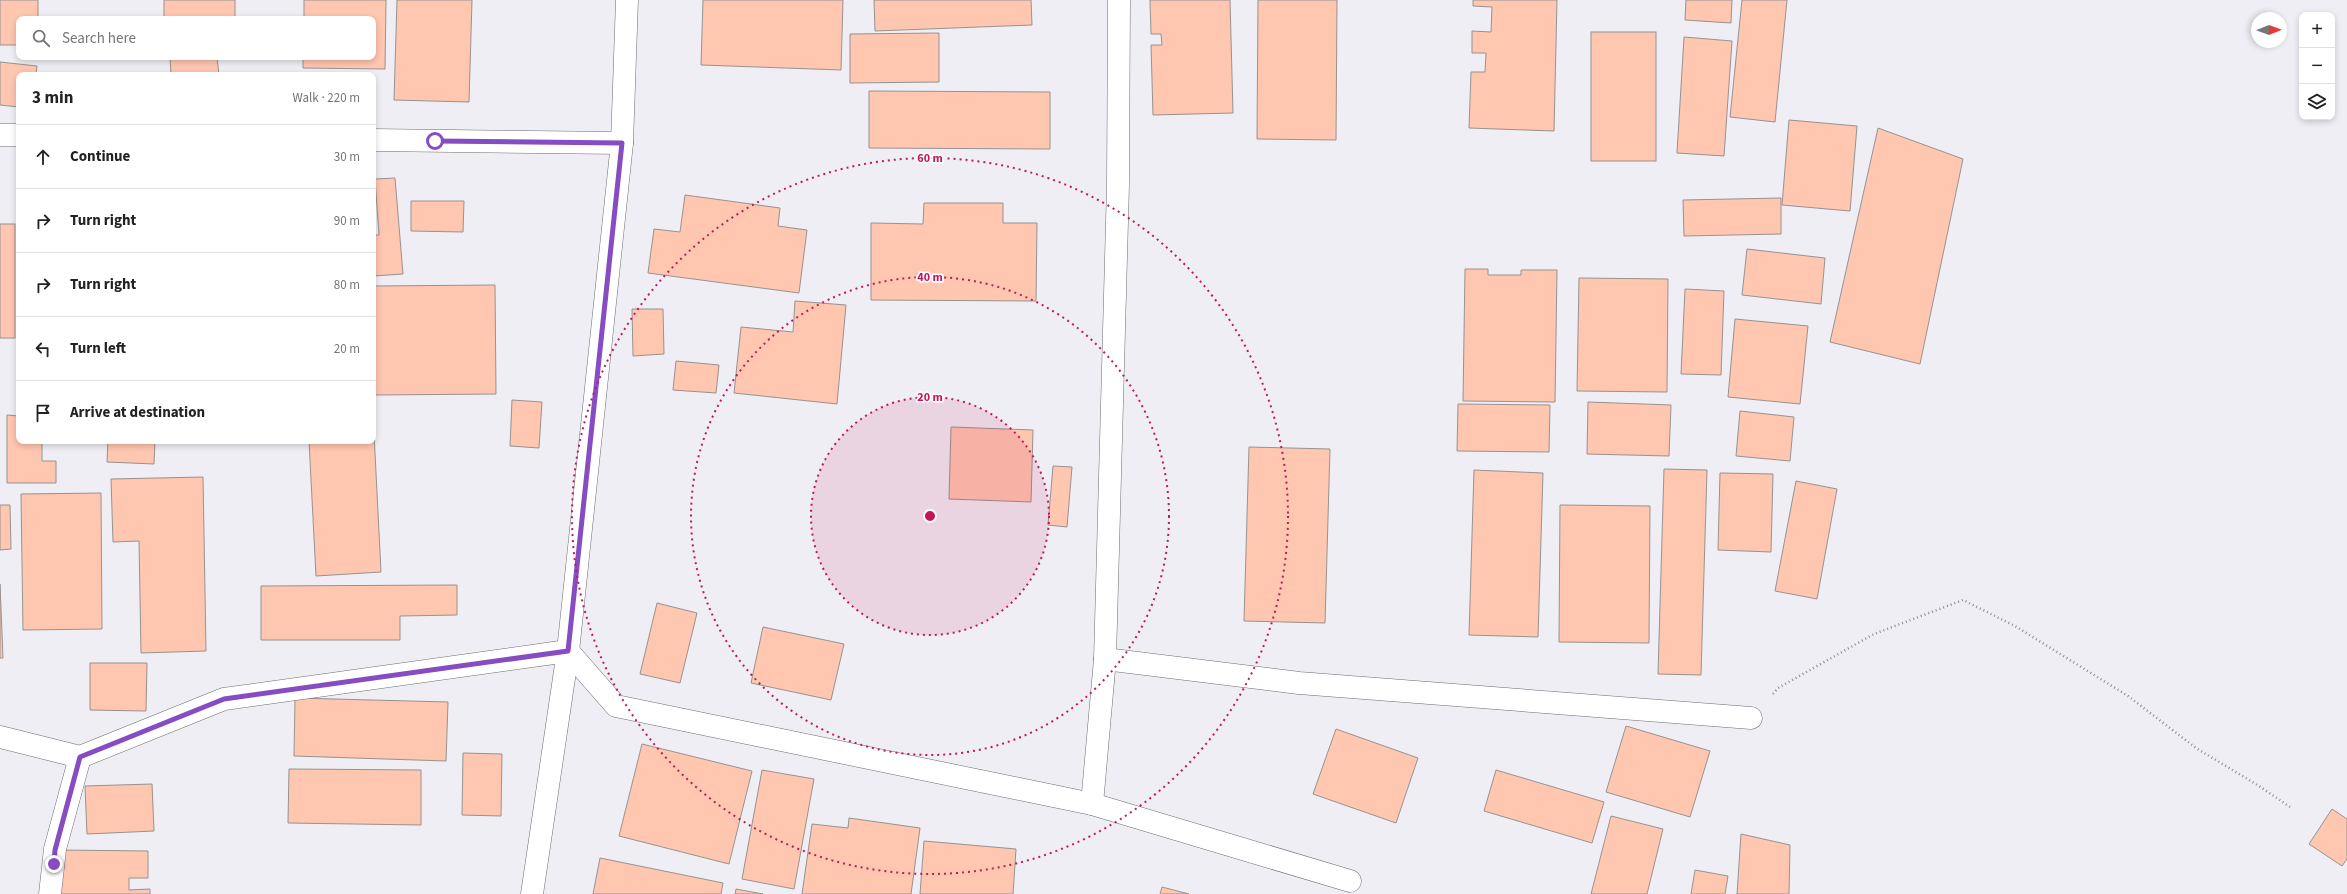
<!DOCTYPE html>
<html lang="en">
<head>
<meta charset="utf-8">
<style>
  body { margin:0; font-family:"Source Sans 3",sans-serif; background:#f2f2f2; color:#222 }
  .controls { position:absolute; right:12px; top:12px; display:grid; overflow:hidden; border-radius:8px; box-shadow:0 2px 6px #0003 }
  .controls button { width:36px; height:36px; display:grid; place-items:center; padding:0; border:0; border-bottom:1px solid #e0e0e0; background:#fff; color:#222; font:20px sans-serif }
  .compass { position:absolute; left:2251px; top:12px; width:36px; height:36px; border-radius:50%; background:#fff; box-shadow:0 2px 6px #0003; rotate:89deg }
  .stop { position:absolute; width:12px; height:12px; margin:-9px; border:3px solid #874cc2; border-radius:50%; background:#fff }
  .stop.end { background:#874cc2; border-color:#fff; box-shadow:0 1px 4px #0008 }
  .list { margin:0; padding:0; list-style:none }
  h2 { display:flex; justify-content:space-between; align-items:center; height:52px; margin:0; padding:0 16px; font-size:17px }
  h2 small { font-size:13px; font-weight:400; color:#767676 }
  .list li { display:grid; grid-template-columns:26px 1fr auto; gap:12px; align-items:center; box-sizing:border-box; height:64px; padding:0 16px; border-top:1px solid #e0e0e0 }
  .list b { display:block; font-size:15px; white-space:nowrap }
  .list em { font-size:13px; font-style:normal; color:#767676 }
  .icon { flex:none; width:22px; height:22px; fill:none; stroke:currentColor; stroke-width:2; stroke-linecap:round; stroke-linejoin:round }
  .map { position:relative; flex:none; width:2347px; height:894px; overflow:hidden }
  .search { position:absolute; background:#fff; box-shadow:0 2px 6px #0003; left:16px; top:16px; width:360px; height:44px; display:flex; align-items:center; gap:10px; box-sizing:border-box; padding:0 14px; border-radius:8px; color:#767676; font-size:15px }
  .panel { position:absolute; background:#fff; box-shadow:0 2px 6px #0003; left:16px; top:72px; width:360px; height:372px; border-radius:8px }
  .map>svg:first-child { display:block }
</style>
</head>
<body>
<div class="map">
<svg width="2347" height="894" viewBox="0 0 2347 894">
  <rect width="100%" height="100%" fill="#efeef4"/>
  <g fill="#ffc6b0" stroke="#989290">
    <path d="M0,0h38v19h-19v26h-19z"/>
    <rect x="164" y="0" width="71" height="19"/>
    <path d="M304,0h82l-1,69 -82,-1v-11h70v-38h-69z"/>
    <path d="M397,0h75l-3,102 -75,-2z"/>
    <path d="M703,0h140l-2,70 -140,-5z"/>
    <path d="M874,0h157l1,25 -157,6z"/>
    <path d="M1150,0h80l3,113 -80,2 -2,-70h11l-1,-11h-10z"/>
    <path d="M1258,0h79l-1,140 -79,-1z"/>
    <path d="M1473,0h84l-3,131 -85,-3 2,-56h14l1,-19h-14v-22l19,1 1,-25 -19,-1z"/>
    <path d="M1686,0h46l-1,23 -46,-3z"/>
    <path d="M1742,0h45l-12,122 -45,-5z"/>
    <rect x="1591" y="32" width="65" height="129"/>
    <path d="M939,33v49l-89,1v-49z"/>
    <path d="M1684,37l48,4 -8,115 -47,-3z"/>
    <path d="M217,57l2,18h-48l-1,-17z"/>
    <path d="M0,62l37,4 -1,9h-17v32l-19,-2z"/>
    <path d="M869,91l181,1v57l-181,-1z"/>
    <path d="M1789,120l68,6 -7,85 -68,-6z"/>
    <path d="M1878,128l85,31 -43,205 -90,-22z"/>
    <path d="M395,178l8,96 -30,2v-41h6l-4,-56z"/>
    <path d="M685,195l95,13 -2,18 29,4 -8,63 -151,-20 6,-44 26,3z"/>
    <path d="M1781,198v36l-97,2 -1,-36z"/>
    <path d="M411,201h53l-1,31 -52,-1z"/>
    <path d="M924,203h79v20h34l-1,78 -165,-1v-77l52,1z"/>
    <rect x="0" y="224" width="15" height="114"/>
    <path d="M1747,249l78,9 -4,46 -79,-9z"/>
    <path d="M1465,269h23v6h33v-5h36l-2,132 -92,-1z"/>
    <path d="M1579,278l89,1 -1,113 -90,-1z"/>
    <path d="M495,285l1,109 -123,1v-109z"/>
    <path d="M1685,289l39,2 -3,84 -40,-1z"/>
    <path d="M795,301l51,4 -9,99 -103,-11 7,-66 52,5z"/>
    <path d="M632,309h31l1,45 -31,2z"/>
    <path d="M1735,319l73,7 -8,78 -72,-7z"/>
    <path d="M676,361l43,4 -3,28 -43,-3z"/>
    <path d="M512,400l30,2 -3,46 -29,-2z"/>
    <path d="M1588,402l83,3 -2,51 -82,-2z"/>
    <path d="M1458,404l92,1 -1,47 -92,-1z"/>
    <path d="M1740,411l54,6 -4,44 -54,-5z"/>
    <path d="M7,415l12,1v25h23v20h14v22h-49z"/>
    <path d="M951,427l82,3 -2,72 -82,-3z"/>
    <path d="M374,433l7,139 -65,4 -7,-135h64z"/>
    <path d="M108,441h47l-1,23 -47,-2z"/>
    <path d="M1249,447l81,2 -5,174 -81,-2z"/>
    <path d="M1053,466l19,1 -5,60 -19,-2z"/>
    <path d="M1664,469l43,1 -6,205 -43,-1z"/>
    <path d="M1474,470l69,3 -5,164 -69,-2z"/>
    <path d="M1720,473l53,1 -2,78 -53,-2z"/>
    <path d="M203,477l3,174 -65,2 -2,-112 -26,1 -2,-63z"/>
    <path d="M1796,481l41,8 -20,110 -42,-8z"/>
    <path d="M101,493l1,136 -79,1 -2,-136z"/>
    <path d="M0,505h10l1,44 -11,1z"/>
    <path d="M1560,505l90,1 -1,137 -90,-1z"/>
    <path d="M0,584l3,74h-3z"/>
    <path d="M457,585v30l-57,1v24h-139v-54z"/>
    <path d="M657,603l40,10 -17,70 -40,-9z"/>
    <path d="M763,627l81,17 -13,56 -80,-17z"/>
    <path d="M90,663h57l-1,48 -56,-1z"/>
    <path d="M295,698l153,4 -2,59 -152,-5z"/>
    <path d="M1626,726l84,25 -20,66 -84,-25z"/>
    <path d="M1336,729l82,29 -22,65 -83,-29z"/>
    <path d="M642,744l110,27 -23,93 -110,-28z"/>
    <path d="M463,753l39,1 -1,62 -39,-1z"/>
    <path d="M289,769l132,1v55l-133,-2z"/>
    <path d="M762,770l52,9 -20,110 -52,-10z"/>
    <path d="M1496,770l108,32 -12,41 -108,-32z"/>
    <path d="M152,784l2,47 -67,3 -2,-48z"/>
    <path d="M2332,809l15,10v40l-5,7 -33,-22z"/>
    <path d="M1611,816l52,13 -16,65h-56z"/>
    <path d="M849,818l71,10 -9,66h-109l10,-70 36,4z"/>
    <path d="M1741,834l49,11 -1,49h-52z"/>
    <path d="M924,841l92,8 -3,45h-93z"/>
    <path d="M60,850l88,1v27h-19v12l21,-1v5h-90z"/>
    <path d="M600,858l123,25 -2,11h-128z"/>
    <path d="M1695,870l33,6 -3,18h-34z"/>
    <path d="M1162,887l27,7h-29z"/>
    <path d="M736,889l27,5h-28z"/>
  </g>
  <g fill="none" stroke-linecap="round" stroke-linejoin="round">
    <g stroke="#6d6d72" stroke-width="23">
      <g id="street">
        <path d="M0,135h19"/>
        <path d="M373,140l249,3"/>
        <path d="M1105,659l194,24 452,35"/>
        <path d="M0,737l80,20 144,-58 344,-48 48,55 476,98 258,77"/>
        <path d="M1092,804l13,-145 13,-474 1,-185"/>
        <path d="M50,894l5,-45 25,-92"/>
        <path d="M532,894l36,-243 54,-508 5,-143"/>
      </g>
    </g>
    <path stroke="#8c8b8f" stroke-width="2.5" stroke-dasharray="1 3" stroke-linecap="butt" d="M1773,694l5,-6 96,-54 89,-34 52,26 113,70 68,52 63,38 31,21"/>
    <use href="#street" stroke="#fff" stroke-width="22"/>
  </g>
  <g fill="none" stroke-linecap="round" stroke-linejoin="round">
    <path stroke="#874cc2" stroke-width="5" d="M54,864l1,-14 25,-93 144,-58 344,-48 54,-508 -187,-2"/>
  </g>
  <circle cx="930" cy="516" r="119" fill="#c2185b" fill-opacity=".12"/>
  <g fill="none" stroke="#c2185b" stroke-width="2" stroke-dasharray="2 4">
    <circle cx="930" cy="516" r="119"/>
    <circle cx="930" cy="516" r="239"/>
    <circle cx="930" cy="516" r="358"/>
  </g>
  <circle cx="930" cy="516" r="6" fill="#c2185b" stroke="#fdfcff" stroke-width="2"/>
  <g font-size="12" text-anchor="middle" font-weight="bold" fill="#c2185b" stroke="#fdfcff" stroke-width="3.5" stroke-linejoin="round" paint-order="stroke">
    <text x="930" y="162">60 m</text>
    <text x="930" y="281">40 m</text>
    <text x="930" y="401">20 m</text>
  </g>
</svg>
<div class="controls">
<button>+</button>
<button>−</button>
<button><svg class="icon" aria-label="layers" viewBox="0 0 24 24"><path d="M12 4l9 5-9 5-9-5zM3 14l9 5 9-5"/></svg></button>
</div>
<svg class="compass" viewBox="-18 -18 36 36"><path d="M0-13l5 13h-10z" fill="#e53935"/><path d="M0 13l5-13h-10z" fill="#767676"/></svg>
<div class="stop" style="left:435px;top:141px"></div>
<div class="stop end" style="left:54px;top:864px"></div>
<div class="search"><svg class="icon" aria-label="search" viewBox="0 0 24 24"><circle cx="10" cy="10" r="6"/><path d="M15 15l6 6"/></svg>Search here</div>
<section class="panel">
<h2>3 min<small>Walk · 220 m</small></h2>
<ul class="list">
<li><svg class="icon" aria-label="ahead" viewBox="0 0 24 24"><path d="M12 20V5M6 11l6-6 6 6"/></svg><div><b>Continue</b></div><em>30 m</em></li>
<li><svg class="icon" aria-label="right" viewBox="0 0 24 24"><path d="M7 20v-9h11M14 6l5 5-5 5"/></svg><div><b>Turn right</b></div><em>90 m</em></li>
<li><svg class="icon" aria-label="right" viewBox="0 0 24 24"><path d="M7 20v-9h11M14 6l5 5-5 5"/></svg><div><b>Turn right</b></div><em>80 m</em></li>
<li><svg class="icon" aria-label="left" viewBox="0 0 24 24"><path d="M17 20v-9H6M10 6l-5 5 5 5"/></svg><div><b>Turn left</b></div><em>20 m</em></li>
<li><svg class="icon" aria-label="arrive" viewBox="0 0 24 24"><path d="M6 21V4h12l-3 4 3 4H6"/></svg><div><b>Arrive at destination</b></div></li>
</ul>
</section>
</div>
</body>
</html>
